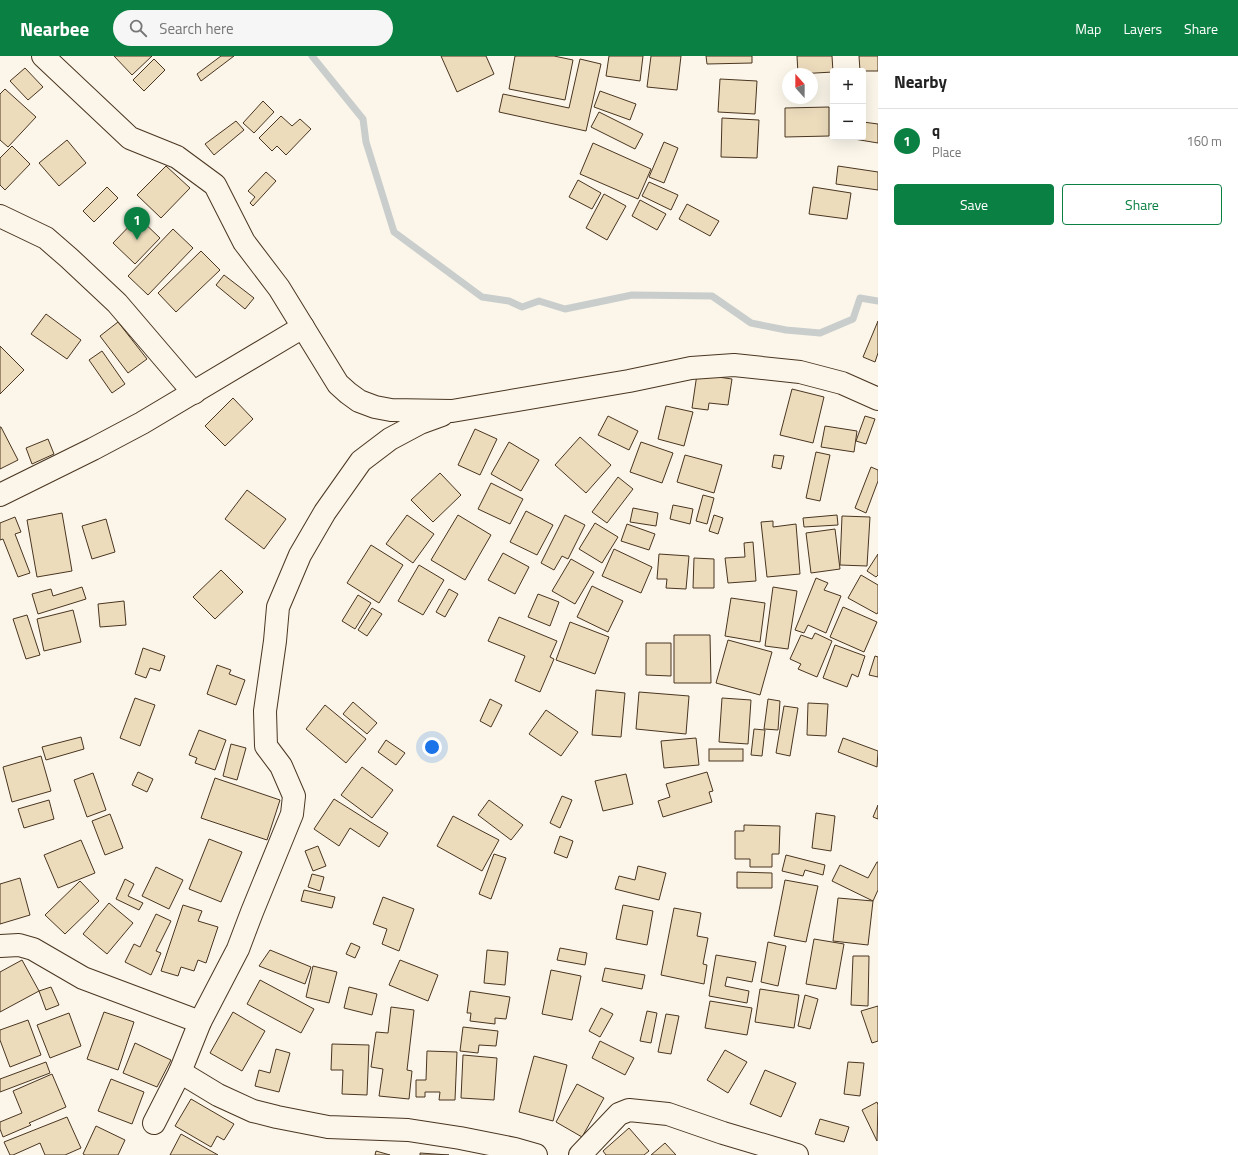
<!DOCTYPE html>
<html lang="en">
<head>
<meta charset="utf-8">
<style>
  body { margin:0; font-family:"Titillium Web",sans-serif; background:#f6f6f6; color:#222 }
  .controls { position:absolute; right:12px; top:12px; display:grid; overflow:hidden; border-radius:4px; box-shadow:0 4px 16px #0002 }
  .controls button { width:36px; height:36px; display:grid; place-items:center; padding:0; border:0; border-bottom:1px solid #e0e0e0; background:#fff; color:#222; font:20px sans-serif }
  .compass { position:absolute; left:782px; top:12px; width:36px; height:36px; border-radius:50%; background:#fff; box-shadow:0 4px 16px #0002; rotate:339deg }
  .you { position:absolute; left:432px; top:691px; width:14px; height:14px; margin:-10px; border:3px solid #fff; border-radius:50%; background:#1a73e8; box-shadow:0 0 0 6px #1a73e833 }
  .badge { display:grid; place-items:center; width:26px; height:26px; border-radius:50%; background:#0b8043; color:#fff; font-size:13px; font-weight:700 }
  .pin { position:absolute; translate:-50% -33px; filter:drop-shadow(0 1px 2px #0008) }
  .pin::after { content:''; position:absolute; top:21px; width:14px; height:12px; background:inherit; clip-path:polygon(0 0,100% 0,50% 100%) }
  .list { margin:0; padding:0; list-style:none }
  h2 { display:flex; justify-content:space-between; align-items:center; height:52px; margin:0; padding:0 16px; font-size:17px }
  h2 small { font-size:13px; font-weight:400; color:#767676 }
  .list li { display:grid; grid-template-columns:26px 1fr auto; gap:12px; align-items:center; box-sizing:border-box; height:64px; padding:0 16px; border-top:1px solid #e0e0e0 }
  .list b { display:block; font-size:15px; white-space:nowrap }
  .list p { margin:0; font-size:13px; white-space:nowrap; color:#767676 }
  .list em { font-size:13px; font-style:normal; color:#767676 }
  .actions { display:flex; gap:8px; padding:12px 16px }
  .actions a { flex:1; padding:9px 0; border:1px solid #0b8043; border-radius:4px; text-align:center; font-size:14px; color:#0b8043 }
  .actions .main { background:#0b8043; color:#fff }
  .icon { flex:none; width:22px; height:22px; fill:none; stroke:currentColor; stroke-width:2; stroke-linecap:round; stroke-linejoin:round }
  .map { position:relative; flex:none; width:878px; height:1099px; overflow:hidden }
  header { display:flex; align-items:center; gap:24px; box-sizing:border-box; height:56px; padding:0 20px; background:#0b8043; color:#fff }
  header strong { font-size:19px }
  nav { display:flex; gap:22px; margin-inline-start:auto; font-size:14px }
  .search { width:280px; height:36px; background:#f6f6f6; display:flex; align-items:center; gap:10px; box-sizing:border-box; padding:0 14px; border-radius:22px; color:#767676; font-size:15px }
  main { display:flex }
  aside { flex:1; background:#fff }
  .map>svg:first-child { display:block }
</style>
</head>
<body>
<header>
<strong>Nearbee</strong>
<div class="search"><svg class="icon" aria-label="search" viewBox="0 0 24 24"><circle cx="10" cy="10" r="6"/><path d="M15 15l6 6"/></svg>Search here</div>
<nav><a>Map</a><a>Layers</a><a>Share</a></nav>
</header>
<main>
<div class="map">
<svg width="878" height="1099" viewBox="0 0 878 1099">
  <rect width="100%" height="100%" fill="#fbf6e9"/>
  <g fill="none" stroke-linecap="round" stroke-linejoin="round">
    <path stroke="#c9cecd" stroke-width="7" d="M312,0l51,63 3,23 28,90 88,65 27,4 13,6 17,-6 26,8 67,-14 80,1 39,27 35,7 34,3 33,-14 7,-21 18,3"/>
  </g>
  <g fill="#ecdcbc" stroke="#4a3520">
    <path d="M114,0h38l-20,19z"/>
    <path d="M221,0h13l-33,25 -4,-7z"/>
    <path d="M441,0h45l8,18 -37,18z"/>
    <path d="M515,0h39l19,4 -8,40 -56,-11z"/>
    <path d="M609,0h34l-3,25 -34,-5z"/>
    <path d="M651,0h30l-4,34 -30,-3z"/>
    <path d="M706,0h46v7l-45,1z"/>
    <path d="M797,0h35l1,16 -35,2z"/>
    <path d="M859,0h19v15h-18z"/>
    <path d="M154,3l11,11 -21,21 -11,-11z"/>
    <path d="M580,3l21,5 -15,67 -87,-19 4,-18 66,14z"/>
    <path d="M25,12l18,19 -15,13 -18,-19z"/>
    <path d="M720,23l37,2 -2,33 -37,-2z"/>
    <path d="M5,33l31,28 -28,30 -8,-7v-46z"/>
    <path d="M600,35l36,13 -6,16 -36,-13z"/>
    <path d="M263,45l11,11 -20,21 -11,-10z"/>
    <path d="M829,51v29l-44,1v-29z"/>
    <path d="M599,56l44,22 -8,15 -44,-22z"/>
    <path d="M281,60l11,10 8,-7 11,10 -25,26 -9,-9 -5,5 -13,-13z"/>
    <path d="M722,62l37,2 -2,38 -36,-1z"/>
    <path d="M236,65l8,9 -30,25 -9,-11z"/>
    <path d="M863,66l15,2v19l-36,-6h21z"/>
    <path d="M67,84l19,23 -27,23 -20,-23z"/>
    <path d="M664,86l14,6 -14,35 -15,-6z"/>
    <path d="M593,87l58,26 -13,30 -58,-25z"/>
    <path d="M12,90l18,18 -25,26 -5,-5v-27z"/>
    <path d="M166,110l24,22 -29,30 -24,-23z"/>
    <path d="M838,110l40,6v18l-42,-6z"/>
    <path d="M266,116l10,9 -23,25 -3,-3 5,-6 -7,-6z"/>
    <path d="M578,124l23,13 -9,16 -23,-12z"/>
    <path d="M649,126l29,13 -7,15 -29,-14z"/>
    <path d="M107,131l11,11 -24,24 -11,-11z"/>
    <path d="M813,131l38,6 -4,26 -38,-5z"/>
    <path d="M604,138l22,12 -19,34 -21,-12z"/>
    <path d="M640,144l26,14 -9,16 -25,-14z"/>
    <path d="M687,148l32,17 -9,15 -31,-17z"/>
    <path d="M138,161l22,21 -25,26 -22,-21z"/>
    <path d="M173,173l20,19 -45,47 -20,-19z"/>
    <path d="M201,195l19,19 -44,42 -18,-19z"/>
    <path d="M224,219l30,23 -9,11 -29,-24z"/>
    <path d="M46,258l35,26 -14,19 -36,-25z"/>
    <path d="M878,265v32l-3,9 -12,-5z"/>
    <path d="M118,266l29,37 -19,14 -28,-37z"/>
    <path d="M0,290l24,24 -24,24z"/>
    <path d="M102,295l23,33 -13,9 -23,-33z"/>
    <path d="M697,318l35,5 -4,26 -19,-2 -1,7 -16,-2z"/>
    <path d="M792,333l32,8 -11,46 -33,-8z"/>
    <path d="M233,342l20,21 -28,27 -20,-20z"/>
    <path d="M666,350l27,6 -9,34 -26,-7z"/>
    <path d="M608,360l30,15 -9,19 -31,-15z"/>
    <path d="M865,360l10,3 -9,25 -10,-3z"/>
    <path d="M825,370l32,5 -3,21 -33,-5z"/>
    <path d="M0,371h1l17,33 -18,9z"/>
    <path d="M475,373l22,10 -17,36 -22,-10z"/>
    <path d="M580,381l31,28 -25,28 -31,-28z"/>
    <path d="M48,383l6,15 -22,10 -6,-16z"/>
    <path d="M509,386l30,18 -18,31 -30,-17z"/>
    <path d="M641,386l32,11 -11,30 -32,-11z"/>
    <path d="M816,396l14,3 -10,46 -14,-3z"/>
    <path d="M685,399l37,10 -8,28 -37,-11z"/>
    <path d="M774,399l10,1 -3,13 -9,-2z"/>
    <path d="M871,411l7,3v11l-12,32 -11,-5z"/>
    <path d="M440,417l21,22 -28,27 -22,-22z"/>
    <path d="M618,421l15,12 -26,34 -15,-11z"/>
    <path d="M491,427l32,16 -13,25 -32,-15z"/>
    <path d="M247,434l39,29 -22,30 -39,-30z"/>
    <path d="M703,439l11,3 -7,26 -11,-3z"/>
    <path d="M673,449l20,4 -3,15 -20,-5z"/>
    <path d="M633,452l25,5 -2,13 -26,-4z"/>
    <path d="M526,455l27,14 -16,30 -27,-13z"/>
    <path d="M62,457l10,58 -35,6 -10,-57z"/>
    <path d="M407,459l27,19 -21,29 -27,-19z"/>
    <path d="M458,459l33,20 -26,45 -34,-20z"/>
    <path d="M565,459l20,10 -17,34 -6,-3 -8,14 -13,-7z"/>
    <path d="M714,459l9,3 -5,16 -9,-3z"/>
    <path d="M837,459l1,10 -34,2 -1,-9z"/>
    <path d="M842,460l28,1 -3,49 -27,-1z"/>
    <path d="M15,461l6,15 -6,2 15,39 -12,4 -15,-38 -3,1v-17z"/>
    <path d="M106,463l9,33 -23,7 -10,-33z"/>
    <path d="M773,465v6l23,-3 4,50 -33,3 -6,-55z"/>
    <path d="M595,467l23,14 -16,26 -23,-14z"/>
    <path d="M627,468l28,10 -6,16 -28,-9z"/>
    <path d="M835,473l5,40 -29,4 -5,-40z"/>
    <path d="M753,486l3,39 -28,2 -3,-25 20,-1 -1,-14z"/>
    <path d="M371,489l32,20 -24,38 -32,-20z"/>
    <path d="M614,493l38,18 -11,26 -39,-17z"/>
    <path d="M503,497l26,14 -14,27 -27,-14z"/>
    <path d="M659,498l30,2 -3,33 -20,-1 1,-9h-10z"/>
    <path d="M878,498v21l-2,2 -9,-6z"/>
    <path d="M694,502l20,1v29h-21z"/>
    <path d="M571,503l23,13 -19,32 -23,-13z"/>
    <path d="M419,509l25,15 -21,35 -25,-14z"/>
    <path d="M221,514l22,22 -28,27 -22,-22z"/>
    <path d="M861,519l17,10v27l-1,2 -29,-16z"/>
    <path d="M816,522l12,5 -4,7 17,6 -15,37 -18,-8 -4,8 -9,-3z"/>
    <path d="M592,530l31,15 -15,31 -31,-15z"/>
    <path d="M82,531l4,12 -48,15 -6,-20 19,-5 2,7z"/>
    <path d="M773,531l24,4 -9,58 -23,-3z"/>
    <path d="M449,533l9,5 -13,23 -9,-5z"/>
    <path d="M538,538l21,8 -9,24 -22,-9z"/>
    <path d="M358,539l13,8 -16,26 -13,-8z"/>
    <path d="M731,542l34,5 -5,39 -35,-6z"/>
    <path d="M124,545l2,24 -26,2 -2,-23z"/>
    <path d="M843,551l34,15 -13,30 -34,-15z"/>
    <path d="M372,552l10,6 -15,22 -9,-6z"/>
    <path d="M73,554l8,32 -37,9 -7,-32z"/>
    <path d="M27,559l13,40 -14,4 -13,-40z"/>
    <path d="M499,561l58,24 -7,16 4,2 -14,33 -25,-11 10,-25 -37,-15z"/>
    <path d="M570,566l39,15 -14,37 -39,-14z"/>
    <path d="M815,577l17,8 -15,36 -19,-8 3,-5 -11,-5 11,-24 11,4z"/>
    <path d="M674,579h36l1,48h-37z"/>
    <path d="M728,584l44,12 -12,43 -44,-12z"/>
    <path d="M646,587h25v33l-25,-1z"/>
    <path d="M835,589l30,11 -7,21 -6,-3 -5,13 -24,-9z"/>
    <path d="M143,592l22,8 -5,15 -10,-3 -4,10 -11,-4z"/>
    <path d="M875,600l3,1v20l-9,-2z"/>
    <path d="M217,609l14,5 -2,4 16,6 -9,25 -29,-11z"/>
    <path d="M596,634l29,3 -4,44 -29,-2z"/>
    <path d="M639,636l50,4 -3,38 -50,-5z"/>
    <path d="M135,642l20,7 -15,41 -20,-8z"/>
    <path d="M722,642l29,2 -3,44 -29,-2z"/>
    <path d="M490,643l12,6 -11,22 -11,-6z"/>
    <path d="M768,643l12,2 -2,29 -14,-1z"/>
    <path d="M353,646l24,21 -10,11 -24,-20z"/>
    <path d="M808,647l20,1 -2,32 -19,-1z"/>
    <path d="M325,649l41,34 -20,24 -40,-34z"/>
    <path d="M784,650l14,2 -8,48 -14,-3z"/>
    <path d="M546,654l32,22 -17,24 -32,-22z"/>
    <path d="M754,673l11,1 -3,26 -11,-1z"/>
    <path d="M199,674l27,10 -11,30 -20,-7 2,-5 -8,-3z"/>
    <path d="M81,681l3,12 -38,11 -4,-13z"/>
    <path d="M696,682l3,27 -35,3 -3,-27z"/>
    <path d="M843,682l35,13 -1,16 -39,-15z"/>
    <path d="M386,684l19,13 -9,12 -18,-13z"/>
    <path d="M231,688l15,4 -9,32 -14,-4z"/>
    <rect x="709" y="693" width="34" height="12"/>
    <path d="M41,700l10,35 -39,11 -9,-35z"/>
    <path d="M362,711l31,23 -21,28 -31,-23z"/>
    <path d="M138,716l15,7 -6,13 -15,-7z"/>
    <path d="M707,716l6,19 -4,1 3,10 -49,15 -5,-16 12,-4 -4,-13z"/>
    <path d="M93,717l13,37 -19,7 -13,-37z"/>
    <path d="M626,718l7,30 -30,7 -8,-30z"/>
    <path d="M215,722l65,22 -13,40 -66,-22z"/>
    <path d="M562,740l10,4 -12,28 -10,-5z"/>
    <path d="M334,743l54,34 -9,14 -29,-19 -11,18 -25,-17z"/>
    <path d="M49,744l5,19 -30,9 -6,-19z"/>
    <path d="M489,744l34,25 -12,15 -33,-25z"/>
    <path d="M878,749v14l-5,-2z"/>
    <path d="M816,757l19,3 -4,35 -19,-3z"/>
    <path d="M110,758l13,34 -18,7 -13,-34z"/>
    <path d="M453,760l46,24 -17,31 -45,-25z"/>
    <path d="M744,769l36,1 -1,28h-7v13h-22v-8h-15v-28h9z"/>
    <path d="M560,780l13,5 -6,17 -13,-5z"/>
    <path d="M209,783l33,13 -21,50 -32,-13z"/>
    <path d="M81,784l14,33 -37,15 -14,-33z"/>
    <path d="M318,790l8,20 -13,5 -8,-20z"/>
    <path d="M494,798l12,4 -15,41 -12,-5z"/>
    <path d="M786,799l39,10 -2,10 -18,-5 -2,6 -21,-5z"/>
    <path d="M877,806h1v28l-5,11 -41,-20 8,-16 28,13z"/>
    <path d="M638,810l28,7 -7,27 -44,-11 4,-13 16,4z"/>
    <path d="M156,811l27,13 -14,29 -27,-13z"/>
    <path d="M737,816l35,1v15h-35z"/>
    <path d="M312,818l12,3 -4,14 -12,-4z"/>
    <path d="M20,822l10,37 -30,9v-40z"/>
    <path d="M125,823l9,5 -6,12 15,7 -4,7 -23,-11z"/>
    <path d="M785,824l33,6 -12,56 -32,-6z"/>
    <path d="M80,825l19,20 -34,33 -20,-19z"/>
    <path d="M304,834l31,7 -3,11 -31,-7z"/>
    <path d="M383,841l31,12 -15,42 -17,-7 5,-15 -14,-5z"/>
    <path d="M838,842l35,3 -5,44 -35,-4z"/>
    <path d="M109,847l24,20 -26,31 -24,-20z"/>
    <path d="M183,849l19,6 -4,10 20,6 -12,36 -8,-3 -4,11 -13,-4 -3,9 -17,-5z"/>
    <path d="M623,849l30,6 -6,34 -31,-6z"/>
    <path d="M674,852l27,5 -4,23 11,2 -5,26 4,1 -3,19 -43,-9z"/>
    <path d="M156,858l15,7 -15,30 5,2 -10,22 -26,-13 9,-18 6,3z"/>
    <path d="M814,883l30,5 -8,45 -30,-5z"/>
    <path d="M768,886l18,4 -8,40 -17,-4z"/>
    <path d="M351,887l9,4 -5,11 -9,-4z"/>
    <path d="M560,892l27,5 -2,12 -28,-5z"/>
    <path d="M270,894l41,17 -6,17 -46,-18z"/>
    <path d="M487,894l21,2 -3,33 -21,-2z"/>
    <path d="M716,899l40,7 -4,20 -25,-5 -2,9 24,5 -2,12 -38,-7z"/>
    <path d="M853,900h16l-1,50 -17,-1z"/>
    <path d="M22,904l17,31 -39,21v-40z"/>
    <path d="M400,904l38,15 -10,26 -39,-16z"/>
    <path d="M313,910l24,6 -8,31 -23,-6z"/>
    <path d="M605,912l40,7 -3,14 -40,-8z"/>
    <path d="M551,914l30,6 -9,44 -30,-6z"/>
    <path d="M260,924l54,29 -13,24 -54,-29z"/>
    <path d="M51,931l8,18 -13,5 -7,-19z"/>
    <path d="M349,931l28,7 -5,21 -28,-7z"/>
    <path d="M760,933l39,6 -5,33 -39,-6z"/>
    <path d="M470,935l40,6 -4,22 -11,-1v6l-25,-3 1,-8h-4z"/>
    <path d="M805,939l13,4 -8,30 -12,-3z"/>
    <path d="M710,945l42,7 -5,27 -42,-7z"/>
    <path d="M878,950v35l-6,2 -11,-32z"/>
    <path d="M391,951l23,3 -7,60 5,1 -3,28 -30,-3 4,-27 -12,-2 5,-35 12,1z"/>
    <path d="M601,952l12,6 -13,23 -11,-6z"/>
    <path d="M647,955l10,2 -6,30 -11,-2z"/>
    <path d="M104,956l30,10 -16,48 -31,-11z"/>
    <path d="M233,956l32,19 -23,40 -32,-18z"/>
    <path d="M69,957l12,33 -31,12 -13,-33z"/>
    <path d="M666,958l13,2 -8,38 -13,-2z"/>
    <path d="M28,964l13,35 -31,12 -10,-27v-10z"/>
    <path d="M463,971l35,4 -2,15 -17,-1 -1,8 -18,-2z"/>
    <path d="M600,985l34,17 -9,17 -33,-17z"/>
    <path d="M135,987l36,17 -14,27 -34,-14z"/>
    <path d="M332,988l37,1 -2,50 -25,-1 1,-24h-12z"/>
    <path d="M276,993l14,4 -11,39 -24,-6 4,-16 11,3z"/>
    <path d="M725,994l22,12 -19,31 -21,-13z"/>
    <path d="M427,995l30,1 -2,48h-16l1,-8h-15v5h-9v-17h10z"/>
    <path d="M463,999l34,3 -3,42 -33,-2z"/>
    <path d="M534,1000l33,9 -14,56 -34,-9z"/>
    <path d="M46,1006l4,11 -50,19v-13z"/>
    <path d="M848,1006l16,1 -4,33 -16,-2z"/>
    <path d="M765,1014l31,13 -15,34 -31,-13z"/>
    <path d="M52,1018l14,33 -37,16 2,2 -28,12 -3,-8v-7l22,-9 -9,-22z"/>
    <path d="M111,1023l33,13 -12,32 -34,-13z"/>
    <path d="M577,1028l27,14 -22,39 -26,-15z"/>
    <path d="M191,1043l43,25 -10,16 -7,-4 -6,11 -36,-21z"/>
    <path d="M877,1046l1,3 -1,36 -15,-31z"/>
    <path d="M67,1061l14,31 -16,7h-20l-5,-12 -27,12h-3l-6,-13z"/>
    <path d="M820,1063l29,8 -5,15 -29,-8z"/>
    <path d="M96,1070l29,14 -7,15h-33l-2,-1z"/>
    <path d="M629,1072l20,23 -5,4h-38l-3,-4z"/>
    <path d="M181,1078l37,21h-48z"/>
    <path d="M665,1087l11,12h-25z"/>
    <path d="M376,1095l14,4h-15z"/>
    <path d="M420,1097l29,2h-29z"/>
  </g>
  <g fill="none" stroke-linecap="round" stroke-linejoin="round">
    <g stroke="#4a3520" stroke-width="24">
      <g id="minor">
        <path d="M43,0l87,82 47,19 38,28 29,57 35,46 59,96 10,9 11,8 16,6 16,3 61,1 177,-30 62,-13 43,-3 66,7 42,11 36,16"/>
        <path d="M0,160l46,22 23,20 48,45 77,90"/>
        <path d="M0,439l93,-46 49,-26 161,-96"/>
        <path d="M0,890l19,-1 14,4 50,29 117,44"/>
        <path d="M180,1016l38,23 35,16 24,6 51,10 80,3 52,8 55,11 21,6"/>
        <path d="M154,1067l26,-51 20,-50 38,-73 14,-37 40,-98 2,-18 -13,-30 -15,-20 -1,-35 10,-70 3,-34 22,-52 25,-43 36,-51 29,-22 30,-16 22,-8"/>
        <path d="M580,1099l39,-41 10,-4 39,4 55,19 74,22"/>
      </g>
    </g>
    <use href="#minor" stroke="#fbf6e9" stroke-width="22"/>
  </g>
</svg>
<div class="controls">
<button>+</button>
<button>−</button>
</div>
<svg class="compass" viewBox="-18 -18 36 36"><path d="M0-13l5 13h-10z" fill="#e53935"/><path d="M0 13l5-13h-10z" fill="#767676"/></svg>
<div class="you"></div>
<div class="pin badge" style="left:137px;top:184px">1</div>
</div>
<aside>
<h2>Nearby<small></small></h2>
<ul class="list">
<li><span class="badge">1</span><div><b>q</b><p>Place</p></div><em>160 m</em></li>
</ul>
<div class="actions"><a class="main">Save</a><a>Share</a></div>
</aside>
</main>
</body>
</html>
